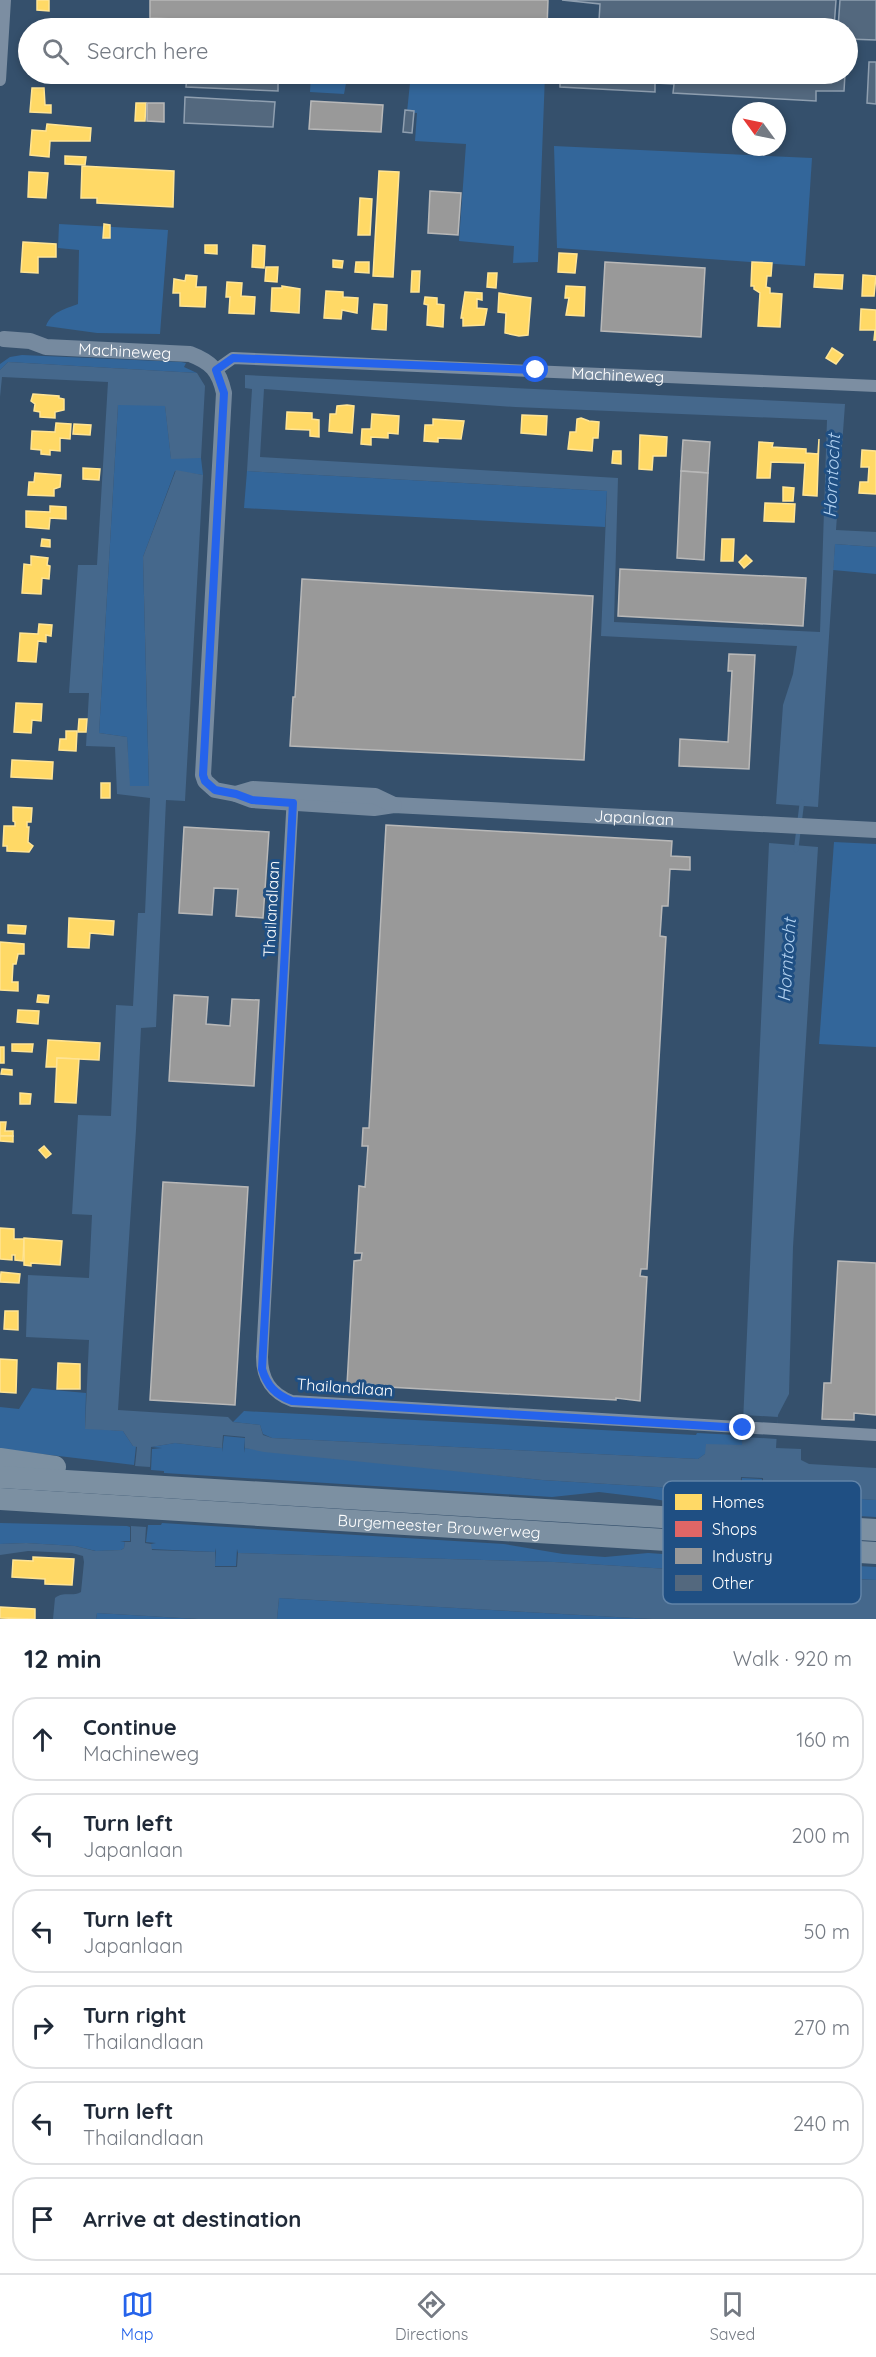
<!DOCTYPE html>
<html lang="en">
<head>
<meta charset="utf-8">
<style>
  body { margin:0; font-family:Quicksand,sans-serif; background:#f2f2f3; color:#1f2937 }
  .compass { position:absolute; left:732px; top:102px; width:54px; height:54px; border-radius:50%; background:#fff; box-shadow:0 3px 9px #0003; rotate:303deg }
  .stop { position:absolute; width:18px; height:18px; margin:-14px; border:4px solid #2563eb; border-radius:50%; background:#fff }
  .stop.end { background:#2563eb; border-color:#fff; box-shadow:0 2px 6px #0008 }
  .list { margin:0; padding:0; list-style:none }
  h2 { display:flex; justify-content:space-between; align-items:center; height:78px; margin:0; padding:0 24px; font-size:26px }
  h2 small { font-size:20px; font-weight:400; color:#747a83 }
  .list li { display:grid; grid-template-columns:39px 1fr auto; gap:18px; align-items:center; box-sizing:border-box; height:84px; margin:0 12px 12px; padding:0 12px; border:2px solid #e0e1e3; border-radius:24px }
  .list b { display:block; font-size:22px; white-space:nowrap }
  .list p { margin:0; font-size:20px; white-space:nowrap; color:#747a83 }
  .list em { font-size:20px; font-style:normal; color:#747a83 }
  .icon { flex:none; width:33px; height:33px; fill:none; stroke:currentColor; stroke-width:2; stroke-linecap:round; stroke-linejoin:round }
  .map { position:relative; flex:none; width:876px; height:1619px; overflow:hidden }
  .search { position:absolute; background:#fff; box-shadow:0 3px 9px #0003; left:18px; right:18px; top:18px; height:66px; display:flex; align-items:center; gap:15px; box-sizing:border-box; padding:0 21px; border-radius:33px; color:#747a83; font-size:22px }
  .sheet { height:654px; background:#fff }
  nav { display:flex; justify-content:space-around; align-items:center; box-sizing:border-box; height:84px; border-top:2px solid #e0e1e3; background:#fff; font-size:16px; color:#747a83 }
  nav a { display:grid; justify-items:center; gap:3px }
  nav .on { color:#2563eb }
  .map>svg:first-child { display:block }
</style>
</head>
<body>
<div class="map">
<svg width="876" height="1619" viewBox="0 0 876 1619">
  <rect width="100%" height="100%" fill="#35506c"/>
  <g fill="#33669a">
    <path d="M311,74h234l-7,188 -25,1 1,-17 -55,-5 7,-97 -51,-3 2,-28 -10,-1 3,-29 -63,-5 -3,16 -34,-2z"/>
    <path d="M554,146l258,12 -7,108 -248,-18z"/>
    <path d="M59,224l109,6 -8,104 -63,-1 -51,-7c5,-14 19,-17 32,-22l1,-54 -21,-2z"/>
    <path d="M22,355l159,7 5,1 -2,4 13,6 -189,-11 -8,8v-6l10,-7z"/>
    <path d="M118,405h47l6,53h30l2,17 -28,-4 -32,86 6,230 -20,-1 -2,-49 -28,-4z"/>
    <path d="M247,471l360,20 -2,36 -361,-19z"/>
    <path d="M835,544l41,3v27l-43,-4z"/>
    <path d="M834,842l42,2v203l-57,-3z"/>
    <path d="M32,1388l54,5 -1,35 38,3 10,15h3l-2,19 -134,-16v-42l19,2z"/>
    <path d="M244,1411l452,24 1,-2 39,2 1,2h6l-1,8 -37,9 -7,5 -426,-21 -9,-4 -3,-9 -27,-3z"/>
    <path d="M224,1436l21,2 -1,15 1,-5 297,32 198,12v3l2,-17 20,1 -1,17 8,-1 -1,13h-9l-1,2 -65,-4 -44,-8 -50,-6 -47,5 -388,-24v-2l-13,-1 1,-21 10,-1 -11,-1 24,-4 47,5v4z"/>
    <path d="M784,1494l92,6v17l-90,-5v-3h-9v-14z"/>
    <path d="M0,1523l127,3 3,1v14h-10l5,1 -1,6 -3,2 -25,1 -21,-5 -49,-3 -26,1z"/>
    <path d="M162,1523l342,21 59,10 42,3 43,-4 105,7 12,3 -1,11 -8,-1v16l-21,-1 1,-18 -1,3 -181,-11 -316,-9 -1,-4 -1,17h-21l1,-18 -1,4 -64,-3v-5l5,-1 -10,-1 2,-17h13z"/>
    <path d="M783,1562l93,5v13l-104,-5 1,-12 10,1z"/>
    <path d="M279,1598l373,21h-375z"/>
    <path d="M97,1613l101,6h-102z"/>
  </g>
  <g fill="#45688c" fill-rule="evenodd">
    <path d="M8,362l189,11 8,13 -4,72 -30,1 -6,-53 -47,-1 -19,328 28,4 3,49h19l-6,-229 33,-87 27,5 -18,326 -19,-1 -10,227 -15,1 -5,102 -18,280 110,7 5,5 27,3 3,10 9,3 426,21 7,-5 1,-10 36,1 27,-602 49,4 -25,400 -4,147 -11,21 -2,33 25,1v11l8,4 67,4v32l-100,-7 -1,13h-5l1,-13 -8,-1v-14l-22,-1 -1,15 -198,-12 -278,-28 -19,-4v-11l-22,-2 -1,13 -47,-5 -24,4 -1,20 -15,-1 2,-19 -4,-1 -10,-15 -38,-2 4,-89 -63,-3 2,-62 61,3 3,-63 -20,-1 6,-99 33,1 5,-111 17,1 5,-93h7l5,-115 -33,-4 -2,-47 -29,-1 3,-53h-20l9,-128h19l11,-183 -106,-5 -2,20v-27z"/>
    <path d="M245,375l600,29 -9,126 40,2v15l-41,-3 -17,263 -42,-3 7,-99 10,-31 4,-28 -196,-10 6,-145 -360,-20 5,-82 -7,-1zM264,389l251,18 312,13 -7,212 -206,-10 4,-144 -358,-21z"/>
    <path d="M131,1526l15,1 -1,16 6,1 1,6 63,2v15h22l1,-14 316,9 181,11 -1,16 22,1 1,-14h9l1,-11 4,1v10l105,4v39h-224l-373,-21 -2,21h-79l-101,-6 -1,6h-43l2,-21c8,-7 18,-1 26,-6l3,-30 -1,-6 -11,-3 -44,-2 -28,4v-11l26,-1 49,3 20,5 26,-1 3,-2 1,-6h6z"/>
  </g>
  <path fill="#35506c" d="M744,1415l34,2 -1,22 -34,-2z"/>
  <g fill="#ffd966" stroke="#ffe494" stroke-width="1.5">
    <path d="M37,0h12v11l-12,-1z"/>
    <path d="M44,74h15l-1,6 -14,-1z"/>
    <path d="M59,74h15v6l-16,-1z"/>
    <path d="M32,88h12l1,17h6v8l-21,-1z"/>
    <path d="M136,103h10l-1,18h-10z"/>
    <path d="M47,124l44,4 -1,13h-40l-1,16 -19,-2 2,-25 14,1z"/>
    <path d="M65,156l21,1 -1,8 -20,-1z"/>
    <path d="M82,166l92,5 -1,36 -76,-4v-5h-16z"/>
    <path d="M379,171l20,1 -6,105 -20,-1z"/>
    <path d="M29,172l19,1 -2,25 -18,-1z"/>
    <path d="M360,198l12,1 -2,36h-12z"/>
    <path d="M104,224l6,1v13h-7z"/>
    <path d="M23,242l33,2v13h-18v16l-17,-1z"/>
    <path d="M205,245h12v9l-12,-1z"/>
    <path d="M253,245l12,1 -1,22 -12,-1z"/>
    <path d="M559,253l18,1 -2,19 -17,-1z"/>
    <path d="M333,260l10,1 -1,7 -9,-1z"/>
    <path d="M356,262h13v11l-14,-1z"/>
    <path d="M752,262l20,1 -1,13h-4l-1,11 4,1v5l12,1 -2,33 -22,-1 2,-33 -6,-4v-3h-3z"/>
    <path d="M266,267h12l-1,15 -12,-1z"/>
    <path d="M412,271h8l-1,21h-8z"/>
    <path d="M488,273h9l-1,15 -9,-1z"/>
    <path d="M815,274l28,1 -1,14 -28,-2z"/>
    <path d="M186,275l11,1 -1,11h10l-1,20 -25,-1v-13h-7l1,-14 11,2z"/>
    <path d="M863,275l13,1 -2,20h-12z"/>
    <path d="M227,282l15,1 -1,13 14,1 -1,17 -25,-1 1,-16h-4z"/>
    <path d="M282,286l18,3 -1,24 -28,-2 1,-23h10z"/>
    <path d="M566,286l19,1 -1,29 -18,-1 3,-17h-4z"/>
    <path d="M326,291l17,1v5l15,1 -1,15 -15,-3 -1,9 -17,-1z"/>
    <path d="M465,292l17,1v7l-5,-1v9l10,1 -3,16 -21,1v-8h-2z"/>
    <path d="M499,293l32,5 -3,37 -9,1 -14,-3 1,-20 -8,-1z"/>
    <path d="M425,297l12,1v6l7,1 -1,22 -16,-2 1,-20 -4,-1z"/>
    <path d="M374,304l13,1 -1,25 -14,-1z"/>
    <path d="M861,309l15,1v30h-2l1,-10h-15z"/>
    <path d="M832,348l11,7 -7,9 -10,-6z"/>
    <path d="M33,394l26,2v2l5,1v11l-9,2v6l-15,-1v-5l-6,-1 1,-7 -4,-3z"/>
    <path d="M347,405l7,1 -2,27 -23,-2 1,-17h6l1,-8z"/>
    <path d="M287,412l25,1v6l7,1v17l-9,-1v-6l-24,-1z"/>
    <path d="M372,414l27,2 -1,18 -10,-1v5l-17,-1v8l-10,-1 1,-15h9z"/>
    <path d="M522,415l25,1 -1,19 -25,-2z"/>
    <path d="M581,418l8,3 10,1 -1,16h-5l-1,13 -24,-2 2,-17h6l1,-13z"/>
    <path d="M433,419l31,2 -3,18 -23,-1v4l-14,-1 1,-16h8z"/>
    <path d="M56,423l15,1 -1,15 -10,-1v13l-10,-1v5l-9,-1v-4l-10,-1 1,-18 23,1z"/>
    <path d="M74,424l17,1 -1,10 -17,-1z"/>
    <path d="M640,435l27,2 -1,19h-13l-1,14 -13,-1z"/>
    <path d="M819,439l-2,57 -14,-1 2,-32 -34,-1 -1,16h-13l2,-36 14,1 -1,4 34,2v4l12,1z"/>
    <path d="M862,450l14,1v43l-17,-1 1,-11h8l1,-15h-8z"/>
    <path d="M613,451h8v13l-9,-1z"/>
    <path d="M83,468l17,1 -1,11 -16,-1z"/>
    <path d="M35,473l26,2 -1,12 -6,2v7l-26,-1 1,-13h5z"/>
    <path d="M783,487l11,1 -1,13h-10z"/>
    <path d="M765,503l30,1 -1,18 -30,-1z"/>
    <path d="M50,506l16,1v12l-16,-1 -1,11 -23,-2v-16l24,1z"/>
    <path d="M42,539l8,1v7l-9,-1z"/>
    <path d="M722,539h12l-1,22h-12z"/>
    <path d="M746,555l6,6 -8,7 -5,-6z"/>
    <path d="M31,556l17,2 -1,7 3,1 -1,13 -7,-1 -1,16 -19,-1 2,-29 7,1z"/>
    <path d="M39,624l13,1 -1,11 -5,-1v7l-8,-1 -2,21 -18,-1 2,-28 18,1z"/>
    <path d="M16,703l26,1 -1,17 -9,-1 -1,13 -17,-1z"/>
    <path d="M79,719h8l-1,13h-8z"/>
    <path d="M66,731h11l-1,20 -17,-1 1,-11h6z"/>
    <path d="M12,760l41,2 -1,17 -41,-2z"/>
    <rect x="101" y="783" width="9" height="15"/>
    <path d="M13,807l19,1 -1,14h-4v5h2l-1,15 5,4 -4,6 -22,-1v-5h-4l1,-20h11v-4l-2,-1z"/>
    <path d="M69,918l45,3 -1,14 -23,-2 -1,15 -21,-1z"/>
    <path d="M8,925l18,1 -1,8 -17,-1z"/>
    <path d="M0,942l24,2v10h-6l-2,10h-3l-1,18h6v9l-18,-1z"/>
    <path d="M38,995l11,1 -1,7 -11,-1z"/>
    <path d="M18,1010l21,1 -1,13 -21,-2z"/>
    <path d="M48,1040l52,3 -1,17 -42,-2v9h-11z"/>
    <path d="M12,1044h21l-1,8 -20,-1z"/>
    <rect x="0" y="1047" width="4" height="16"/>
    <path d="M57,1058l22,1 -3,44 -21,-1z"/>
    <path d="M2,1069l10,1v5l-11,-1z"/>
    <path d="M20,1093l11,1 -1,10h-10z"/>
    <path d="M0,1122h6l-1,9h8v5h-13z"/>
    <path d="M0,1136h13v6l-13,-1z"/>
    <path d="M44,1146l7,8 -5,4 -7,-8z"/>
    <path d="M0,1228l14,1v10h10l-1,22 -8,-1v-5h-3v5l-12,-1z"/>
    <path d="M24,1238l38,3 -2,24 -29,-2v3l-7,-1z"/>
    <path d="M1,1272l19,2 -1,9 -19,-1z"/>
    <path d="M5,1311h13v19l-14,-1z"/>
    <path d="M0,1359l17,1 -1,33 -16,-1z"/>
    <path d="M58,1363l22,1v25h-23z"/>
    <path d="M33,1557l41,2 -2,26 -27,-1v-5l-33,-2 1,-17 20,1z"/>
    <path d="M0,1607l35,2v10l-35,-1z"/>
  </g>
  <path fill="#e06666" stroke="#e99494" stroke-width="1.5" d="M55,19l39,2 2,7h-41z"/>
  <g fill="#999" stroke="#b8b8b8" stroke-width="1.5">
    <path d="M150,0h398l-1,28h-154l-243,-10z"/>
    <path d="M96,21l73,5 -1,2h-72z"/>
    <path d="M116,74h50v2z"/>
    <path d="M311,101l72,4 -2,27 -72,-3z"/>
    <path d="M147,103h17v19l-17,-1z"/>
    <path d="M430,191l31,2 -3,42 -30,-2z"/>
    <path d="M605,262l100,6 -4,69 -100,-6z"/>
    <path d="M683,440l27,2 -2,31 -27,-2z"/>
    <path d="M681,471l27,2 -4,87 -27,-2z"/>
    <path d="M620,569l186,9 -3,48 -185,-10z"/>
    <path d="M302,579l291,17 -9,164 -294,-14 3,-49h2z"/>
    <path d="M729,654l26,1 -6,114 -70,-3 1,-27 48,3 4,-71h-4z"/>
    <path d="M386,825l286,16 -1,15 19,1v13l-20,-1 -2,37h-6l-2,30 6,1 -19,332h-6l-1,7 7,1 -7,124 -24,-3v2l-245,-14 1,-2 -11,-1v2h-14l7,-124 7,-1 1,-7h-7l4,-67 6,1 3,-41h-6l1,-18h6z"/>
    <path d="M184,827l85,5 -6,86 -27,-2 2,-27 -24,-1 -2,27 -33,-2z"/>
    <path d="M174,995l34,2 -2,27 24,2 2,-27 27,1 -5,86 -85,-5z"/>
    <path d="M163,1182l85,5 -13,218 -85,-5z"/>
    <path d="M838,1261l38,2v152l-22,-2v7l-32,-1 2,-36h7z"/>
  </g>
  <g fill="none" stroke-linecap="round" stroke-linejoin="round">
    <path stroke="#45688c" stroke-width="4.5" d="M796,850l6,-48"/>
  </g>
  <g fill="#53687e" stroke="#8f9fb0" stroke-width="1.5">
    <path d="M562,0h274l-2,28h-100l-135,-7 1,-17z"/>
    <path d="M840,0h36v40l-28,-1v-11h-10z"/>
    <path d="M869,62h7v42l-9,-1z"/>
    <path d="M187,74h91v17l-92,-4z"/>
    <path d="M560,74h285l-1,17h-28v10l-143,-8 1,-9 -19,-1v9l-95,-5z"/>
    <path d="M185,97l90,5 -2,25 -89,-4z"/>
    <path d="M405,110l9,1 -2,22 -9,-1z"/>
  </g>
  <g fill="none" stroke-linecap="round" stroke-linejoin="round">
    <g stroke="#7c8ea2" stroke-width="12">
      <path d="M0,80l5,-80"/>
      <path id="s1" d="M216,370l17,-12 643,28"/>
      <path d="M293,795l-31,562c0,22 9,36 30,44l584,34"/>
    </g>
    <g stroke="#768a9f" stroke-width="16">
      <path id="s2" d="M4,339l26,2 16,6 144,7c21,8 29,16 34,39l-21,382 2,6 10,9 21,4 16,6 122,8 20,-3 482,25"/>
      <path d="M236,794l17,-5 122,7 19,9"/>
    </g>
    <g stroke="#7c90a2" stroke-width="22">
      <path d="M0,1459l55,8"/>
      <path d="M0,1477l876,53"/>
      <path id="s3" d="M0,1499l876,54"/>
    </g>
  </g>
  <g fill="none" stroke-linecap="round" stroke-linejoin="round">
    <path stroke="#2563eb" stroke-width="8" d="M536,370l-303,-12 -17,12 8,23 -21,382 2,6 10,9 21,4 16,6 41,3 -31,566c5,17 14,26 30,32l451,27"/>
  </g>
  <g text-anchor="middle" stroke-width="6" stroke-linejoin="round" paint-order="stroke">
    <g font-size="16" fill="#fff" stroke="#1f4f83">
      <text dy="6" stroke="none"><textPath href="#s2" startOffset="122">Machineweg</textPath></text>
      <text dy="6" stroke="none"><textPath href="#s1" startOffset="406">Machineweg</textPath></text>
      <text dy="6" stroke="none"><textPath href="#s2" startOffset="1066">Japanlaan</textPath></text>
      <text transform="translate(271 909) rotate(-87)" y="6">Thailandlaan</text>
      <text transform="translate(345 1387) rotate(4)" y="6">Thailandlaan</text>
      <text dy="6" stroke="none"><textPath href="#s3" startOffset="440">Burgemeester Brouwerweg</textPath></text>
    </g>
    <g font-size="18" font-style="italic" fill="#b2d1f0" stroke="#1f4f83">
      <text transform="translate(832 476) rotate(-87)" y="6">Horntocht</text>
      <text transform="translate(787 960) rotate(-86)" y="6">Horntocht</text>
    </g>
  </g>
  <rect x="663" y="1481" width="198" height="123" rx="9" fill="#1f4f83" stroke="#6284a8" stroke-width="1.5"/>
  <rect x="675" y="1494" width="27" height="16" fill="#ffd966"/>
  <rect x="675" y="1521" width="27" height="16" fill="#e06666"/>
  <rect x="675" y="1548" width="27" height="16" fill="#999"/>
  <rect x="675" y="1575" width="27" height="16" fill="#53687e"/>
  <g font-size="16" fill="#fff">
    <text x="712" y="1508">Homes</text>
    <text x="712" y="1535">Shops</text>
    <text x="712" y="1562">Industry</text>
    <text x="712" y="1589">Other</text>
  </g>
</svg>
<svg class="compass" viewBox="-18 -18 36 36"><path d="M0-13l5 13h-10z" fill="#e53935"/><path d="M0 13l5-13h-10z" fill="#747a83"/></svg>
<div class="stop" style="left:536px;top:370px"></div>
<div class="stop end" style="left:743px;top:1428px"></div>
<div class="search"><svg class="icon" aria-label="search" viewBox="0 0 24 24"><circle cx="10" cy="10" r="6"/><path d="M15 15l6 6"/></svg>Search here</div>
</div>
<section class="sheet">
<h2>12 min<small>Walk · 920 m</small></h2>
<ul class="list">
<li><svg class="icon" aria-label="ahead" viewBox="0 0 24 24"><path d="M12 20V5M6 11l6-6 6 6"/></svg><div><b>Continue</b><p>Machineweg</p></div><em>160 m</em></li>
<li><svg class="icon" aria-label="left" viewBox="0 0 24 24"><path d="M17 20v-9H6M10 6l-5 5 5 5"/></svg><div><b>Turn left</b><p>Japanlaan</p></div><em>200 m</em></li>
<li><svg class="icon" aria-label="left" viewBox="0 0 24 24"><path d="M17 20v-9H6M10 6l-5 5 5 5"/></svg><div><b>Turn left</b><p>Japanlaan</p></div><em>50 m</em></li>
<li><svg class="icon" aria-label="right" viewBox="0 0 24 24"><path d="M7 20v-9h11M14 6l5 5-5 5"/></svg><div><b>Turn right</b><p>Thailandlaan</p></div><em>270 m</em></li>
<li><svg class="icon" aria-label="left" viewBox="0 0 24 24"><path d="M17 20v-9H6M10 6l-5 5 5 5"/></svg><div><b>Turn left</b><p>Thailandlaan</p></div><em>240 m</em></li>
<li><svg class="icon" aria-label="arrive" viewBox="0 0 24 24"><path d="M6 21V4h12l-3 4 3 4H6"/></svg><div><b>Arrive at destination</b></div></li>
</ul>
</section>
<nav>
<a class="on"><svg class="icon" aria-label="map" viewBox="0 0 24 24"><path d="M3 6l6-2 6 2 6-2v14l-6 2-6-2-6 2zM9 4v14M15 6v14"/></svg>Map</a>
<a><svg class="icon" aria-label="directions" viewBox="0 0 24 24"><path d="M12 3l9 9-9 9-9-9zM9 14v-3h6M13 9l2 2-2 2"/></svg>Directions</a>
<a><svg class="icon" aria-label="saved" viewBox="0 0 24 24"><path d="M7 4h10v16l-5-4-5 4z"/></svg>Saved</a>
</nav>
</body>
</html>
